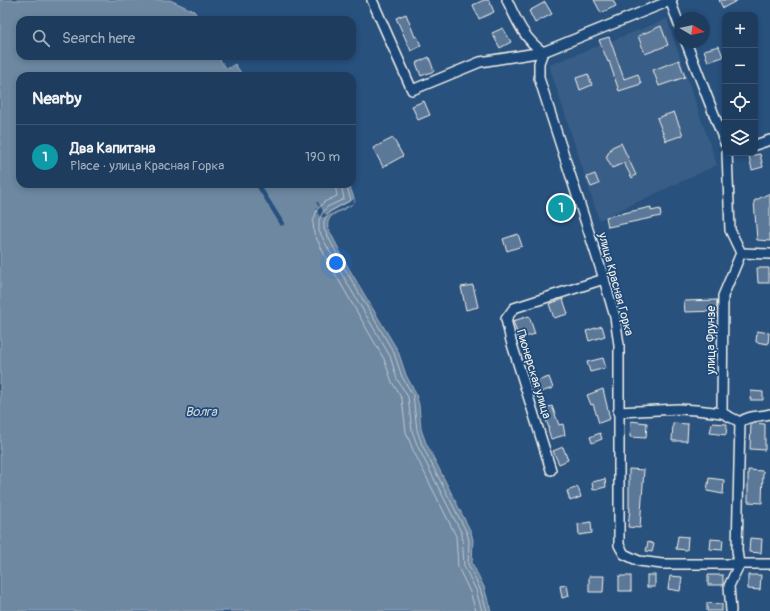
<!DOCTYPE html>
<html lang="en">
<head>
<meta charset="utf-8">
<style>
  body { margin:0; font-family:Pangolin,sans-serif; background:#2b4867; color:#f1f3f6 }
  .controls { position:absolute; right:12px; top:12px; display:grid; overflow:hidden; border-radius:8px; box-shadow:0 2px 6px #0003 }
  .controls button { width:36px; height:36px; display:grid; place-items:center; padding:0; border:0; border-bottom:1px solid #3c5673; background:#1e3d5e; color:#f1f3f6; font:20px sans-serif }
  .compass { position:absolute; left:674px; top:12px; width:36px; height:36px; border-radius:50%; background:#1e3d5e; box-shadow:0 2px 6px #0003; rotate:99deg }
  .you { position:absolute; left:336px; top:263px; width:14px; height:14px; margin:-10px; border:3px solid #fff; border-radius:50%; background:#1a73e8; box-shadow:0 0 0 6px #1a73e833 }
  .badge { display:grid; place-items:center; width:26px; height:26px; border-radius:50%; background:#ffd166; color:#fff; font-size:13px; font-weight:700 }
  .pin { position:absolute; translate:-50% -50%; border:2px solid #fff; box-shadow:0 1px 4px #0006 }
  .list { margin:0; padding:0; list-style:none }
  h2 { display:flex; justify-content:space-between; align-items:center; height:52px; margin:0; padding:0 16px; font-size:17px }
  h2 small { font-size:13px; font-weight:400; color:#a1aebc }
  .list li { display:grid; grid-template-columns:26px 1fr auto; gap:12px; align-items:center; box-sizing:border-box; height:64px; padding:0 16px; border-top:1px solid #3c5673 }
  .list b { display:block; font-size:15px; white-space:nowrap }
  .list p { margin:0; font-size:13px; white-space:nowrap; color:#a1aebc }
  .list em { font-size:13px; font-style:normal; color:#a1aebc }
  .icon { flex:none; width:22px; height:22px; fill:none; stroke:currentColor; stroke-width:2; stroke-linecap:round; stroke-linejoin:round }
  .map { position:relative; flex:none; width:770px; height:611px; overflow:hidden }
  .search { position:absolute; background:#1e3d5e; box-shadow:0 2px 6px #0003; left:16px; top:16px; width:340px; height:44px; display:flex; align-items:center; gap:10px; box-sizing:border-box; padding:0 14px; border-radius:12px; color:#a1aebc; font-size:15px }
  .panel { position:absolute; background:#1e3d5e; box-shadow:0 2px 6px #0003; left:16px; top:72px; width:340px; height:116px; border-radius:12px }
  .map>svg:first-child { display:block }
</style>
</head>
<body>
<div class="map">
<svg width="770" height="611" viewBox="0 0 770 611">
  <rect width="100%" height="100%" fill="#28517e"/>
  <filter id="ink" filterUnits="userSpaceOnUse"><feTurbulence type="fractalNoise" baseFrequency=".025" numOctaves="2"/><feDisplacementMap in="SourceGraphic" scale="8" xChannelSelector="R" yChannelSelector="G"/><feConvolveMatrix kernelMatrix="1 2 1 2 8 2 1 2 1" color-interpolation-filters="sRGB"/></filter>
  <g filter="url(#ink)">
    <path fill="#375d86" d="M667,19l50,146 -118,55 -50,-155z"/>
    <path fill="#6e88a2" stroke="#a4b2be" d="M0,0h170l24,11 6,9h-180v36h197l10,13 8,-5 8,12h-223v108h329l6,17c-8,11 -30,10 -27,27l20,39 50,84 8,24 10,19 3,11 2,24 5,14 45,89 2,8 -1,23 12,24 7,24h-491z"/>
    <g fill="#28517e">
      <path d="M255,184h5l25,40 -4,2z"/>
      <path d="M355,199l-1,4 -30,14h-4l-4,-8 3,-2 -3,-5h2l7,13z"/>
    </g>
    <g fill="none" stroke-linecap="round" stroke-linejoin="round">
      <g stroke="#bec7cc" stroke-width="1">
        <path d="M335,184l2,12 -13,6 -7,8 -4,12 1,11 12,25 58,101 8,23 10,17 4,33 7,18 43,86 2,31 12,25 6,19"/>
        <path d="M341,184l3,15 -17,8 -4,5 -4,8v11l21,40 50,85 7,23 11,18 4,34 6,16 44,87 2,32 12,24 6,21"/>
        <path d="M346,184l5,16 -22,12 -5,9v8l21,40 49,84 8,24 11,18 4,35 5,15 45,88 2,8 -1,23 12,25 7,22"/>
      </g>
    </g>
    <g fill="#5b7899" stroke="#f4f1e8">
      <path d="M484,0h5l5,12 -15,7 -6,-14z"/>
      <path d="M594,0h19l3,6 -15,7z"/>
      <path d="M719,0h19l-15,8z"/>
      <path d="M545,2l7,12 -17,9 -6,-12z"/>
      <path d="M406,14l9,23 2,-1 4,10 -10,5 -15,-33z"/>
      <path d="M661,26l7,19 -23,9 -7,-18z"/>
      <path d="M503,28l8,14 -11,6 -8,-15z"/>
      <path d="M609,37l15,42 14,-5 3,10 -22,7 -10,-30 -1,1 -9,-22z"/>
      <path d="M719,46l4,11 -15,5 -4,-12z"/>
      <path d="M429,57l5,14 -13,5 -5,-13z"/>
      <path d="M679,60l6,17 -26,9 -6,-16z"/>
      <path d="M588,74l4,11 -12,5 -4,-12z"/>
      <path d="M424,101l6,14 -12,5 -6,-14z"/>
      <path d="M674,112l9,23 -17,6 -9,-23z"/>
      <path d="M393,138l10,18 -20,11 -10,-19z"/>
      <path d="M621,143l15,32 -4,3 -8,-15 -12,5 -6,-11 6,-10z"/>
      <path d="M760,154l3,13 -11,3 -3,-14z"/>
      <path d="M595,174l4,10 -8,3 -4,-10z"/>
      <path d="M770,193v48l-13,-1 -3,-39z"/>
      <path d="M565,196l6,18 -13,5 -7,-18z"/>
      <path d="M651,207v4l9,-2 1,7 -53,11 -2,-10z"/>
      <path d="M518,234l4,12 -15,5 -4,-12z"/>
      <path d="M757,268h12v15h-11z"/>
      <path d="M473,285l5,22 -12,3 -5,-23z"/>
      <path d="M563,299l5,15 -14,4 -5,-14z"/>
      <path d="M717,300v11l-32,1 -1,-11z"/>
      <path d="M529,316l6,18 -16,5 -6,-18z"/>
      <path d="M602,326l3,10 -16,5 -3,-10z"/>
      <path d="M757,331l12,2 -1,11 -12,-2z"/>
      <path d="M603,358l3,10 -16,4 -3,-10z"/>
      <path d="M549,377l4,11 -15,5 -4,-11z"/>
      <path d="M603,389l7,30 -11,4 -6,-19 -2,1 -4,-10z"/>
      <path d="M751,391l12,1v8h-13z"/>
      <path d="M552,406l7,19 4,-1 2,11 -14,4 -3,-10 1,-1 -7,-19z"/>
      <path d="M631,421l16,2 -1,15 -16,-1z"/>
      <path d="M673,423l15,1 -1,17h-15z"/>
      <path d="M712,423l15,1 -1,11 -16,-2z"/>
      <path d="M751,423l14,1v26l-15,-1z"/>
      <path d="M600,433l2,6 -10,4 -2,-6z"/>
      <path d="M563,447l5,13 -9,4 -6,-13z"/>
      <path d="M629,469l15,1 -4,58 -12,-1 2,-19h-1z"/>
      <path d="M748,470l15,1 -1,32 -14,-1z"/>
      <path d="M709,478l15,2 -1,14 -16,-3z"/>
      <path d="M605,479l1,8 -13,3 -1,-8z"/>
      <path d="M578,487l3,10 -11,4 -3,-10z"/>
      <path d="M591,522l1,11 -13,2 -1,-11z"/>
      <path d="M678,536l10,1 -1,13 -11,-1z"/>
      <path d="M750,538l12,1 -1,14 -12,-1z"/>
      <path d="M711,539l12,1 -1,10 -12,-1z"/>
      <path d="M648,542l6,2 -2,8 -6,-1z"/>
      <rect x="647" y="575" width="8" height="12"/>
      <rect x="708" y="575" width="15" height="10"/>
      <path d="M748,575h13l-1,15 -12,-1z"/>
      <path d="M589,576h15l-1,16h-14z"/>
      <rect x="619" y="576" width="12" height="15"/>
      <path d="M670,576l12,1 -2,14 -12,-2z"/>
      <path d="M567,585l2,11 -7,2 -2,-12z"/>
      <path d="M707,603l15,1v7h-15z"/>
    </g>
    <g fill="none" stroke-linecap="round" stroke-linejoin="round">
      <g stroke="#f4f1e8" stroke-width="12">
        <g id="street">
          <path d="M372,0l40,90 68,-28 63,-10 129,-52"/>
          <path d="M507,0c10,21 17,39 36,52l-4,11v15l65,201 11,38 4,28v200l5,9 15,7 23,3h108"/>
          <path d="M670,0l10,27"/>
          <path d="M686,42l39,101"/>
          <path d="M755,145l15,-5"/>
          <path d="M741,253l29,1"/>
          <path d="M618,412l60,-3 18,1 26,3 18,9"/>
          <path d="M722,413l1,-117 18,-43 -11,-23 -3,-77"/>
          <path d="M740,422c9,-7 19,-5 30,-8"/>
          <path d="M551,470l-40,-129 -5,-22 8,-11 90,-29"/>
          <path d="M731,611l-2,-25 10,-21 -2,-15 3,-128"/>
        </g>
      </g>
      <use href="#street" stroke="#1f4a7a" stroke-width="9"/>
    </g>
  </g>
  <g text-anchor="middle" stroke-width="3.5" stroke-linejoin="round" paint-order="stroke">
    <g font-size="12" fill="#f4f1e8" stroke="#1f4a7a">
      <text transform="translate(616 284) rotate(75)" y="4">улица Красная Горка</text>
      <text transform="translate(711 340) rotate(-90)" y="4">улица Фрунзе</text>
      <text transform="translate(534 374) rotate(73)" y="4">Пионерская улица</text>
    </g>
    <g font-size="13" font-style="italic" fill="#d9dcda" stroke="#1f4a7a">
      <text x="201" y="416">Волга</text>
    </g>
  </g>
</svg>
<div class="controls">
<button>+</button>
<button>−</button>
<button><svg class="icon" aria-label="locate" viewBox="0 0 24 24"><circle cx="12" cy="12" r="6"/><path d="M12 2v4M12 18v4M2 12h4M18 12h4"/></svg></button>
<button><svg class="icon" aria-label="layers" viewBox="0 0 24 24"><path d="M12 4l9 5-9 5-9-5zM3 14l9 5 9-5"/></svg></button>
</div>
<svg class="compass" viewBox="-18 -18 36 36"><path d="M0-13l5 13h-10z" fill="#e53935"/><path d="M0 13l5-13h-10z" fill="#a1aebc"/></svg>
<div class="you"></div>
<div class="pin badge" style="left:561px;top:208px;background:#0f9aa8">1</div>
<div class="search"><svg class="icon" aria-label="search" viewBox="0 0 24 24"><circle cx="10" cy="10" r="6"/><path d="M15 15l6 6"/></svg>Search here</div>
<section class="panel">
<h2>Nearby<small></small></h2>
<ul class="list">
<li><span class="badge" style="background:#0f9aa8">1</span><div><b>Два Капитана</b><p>Place · улица Красная Горка</p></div><em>190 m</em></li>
</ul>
</section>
</div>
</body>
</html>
